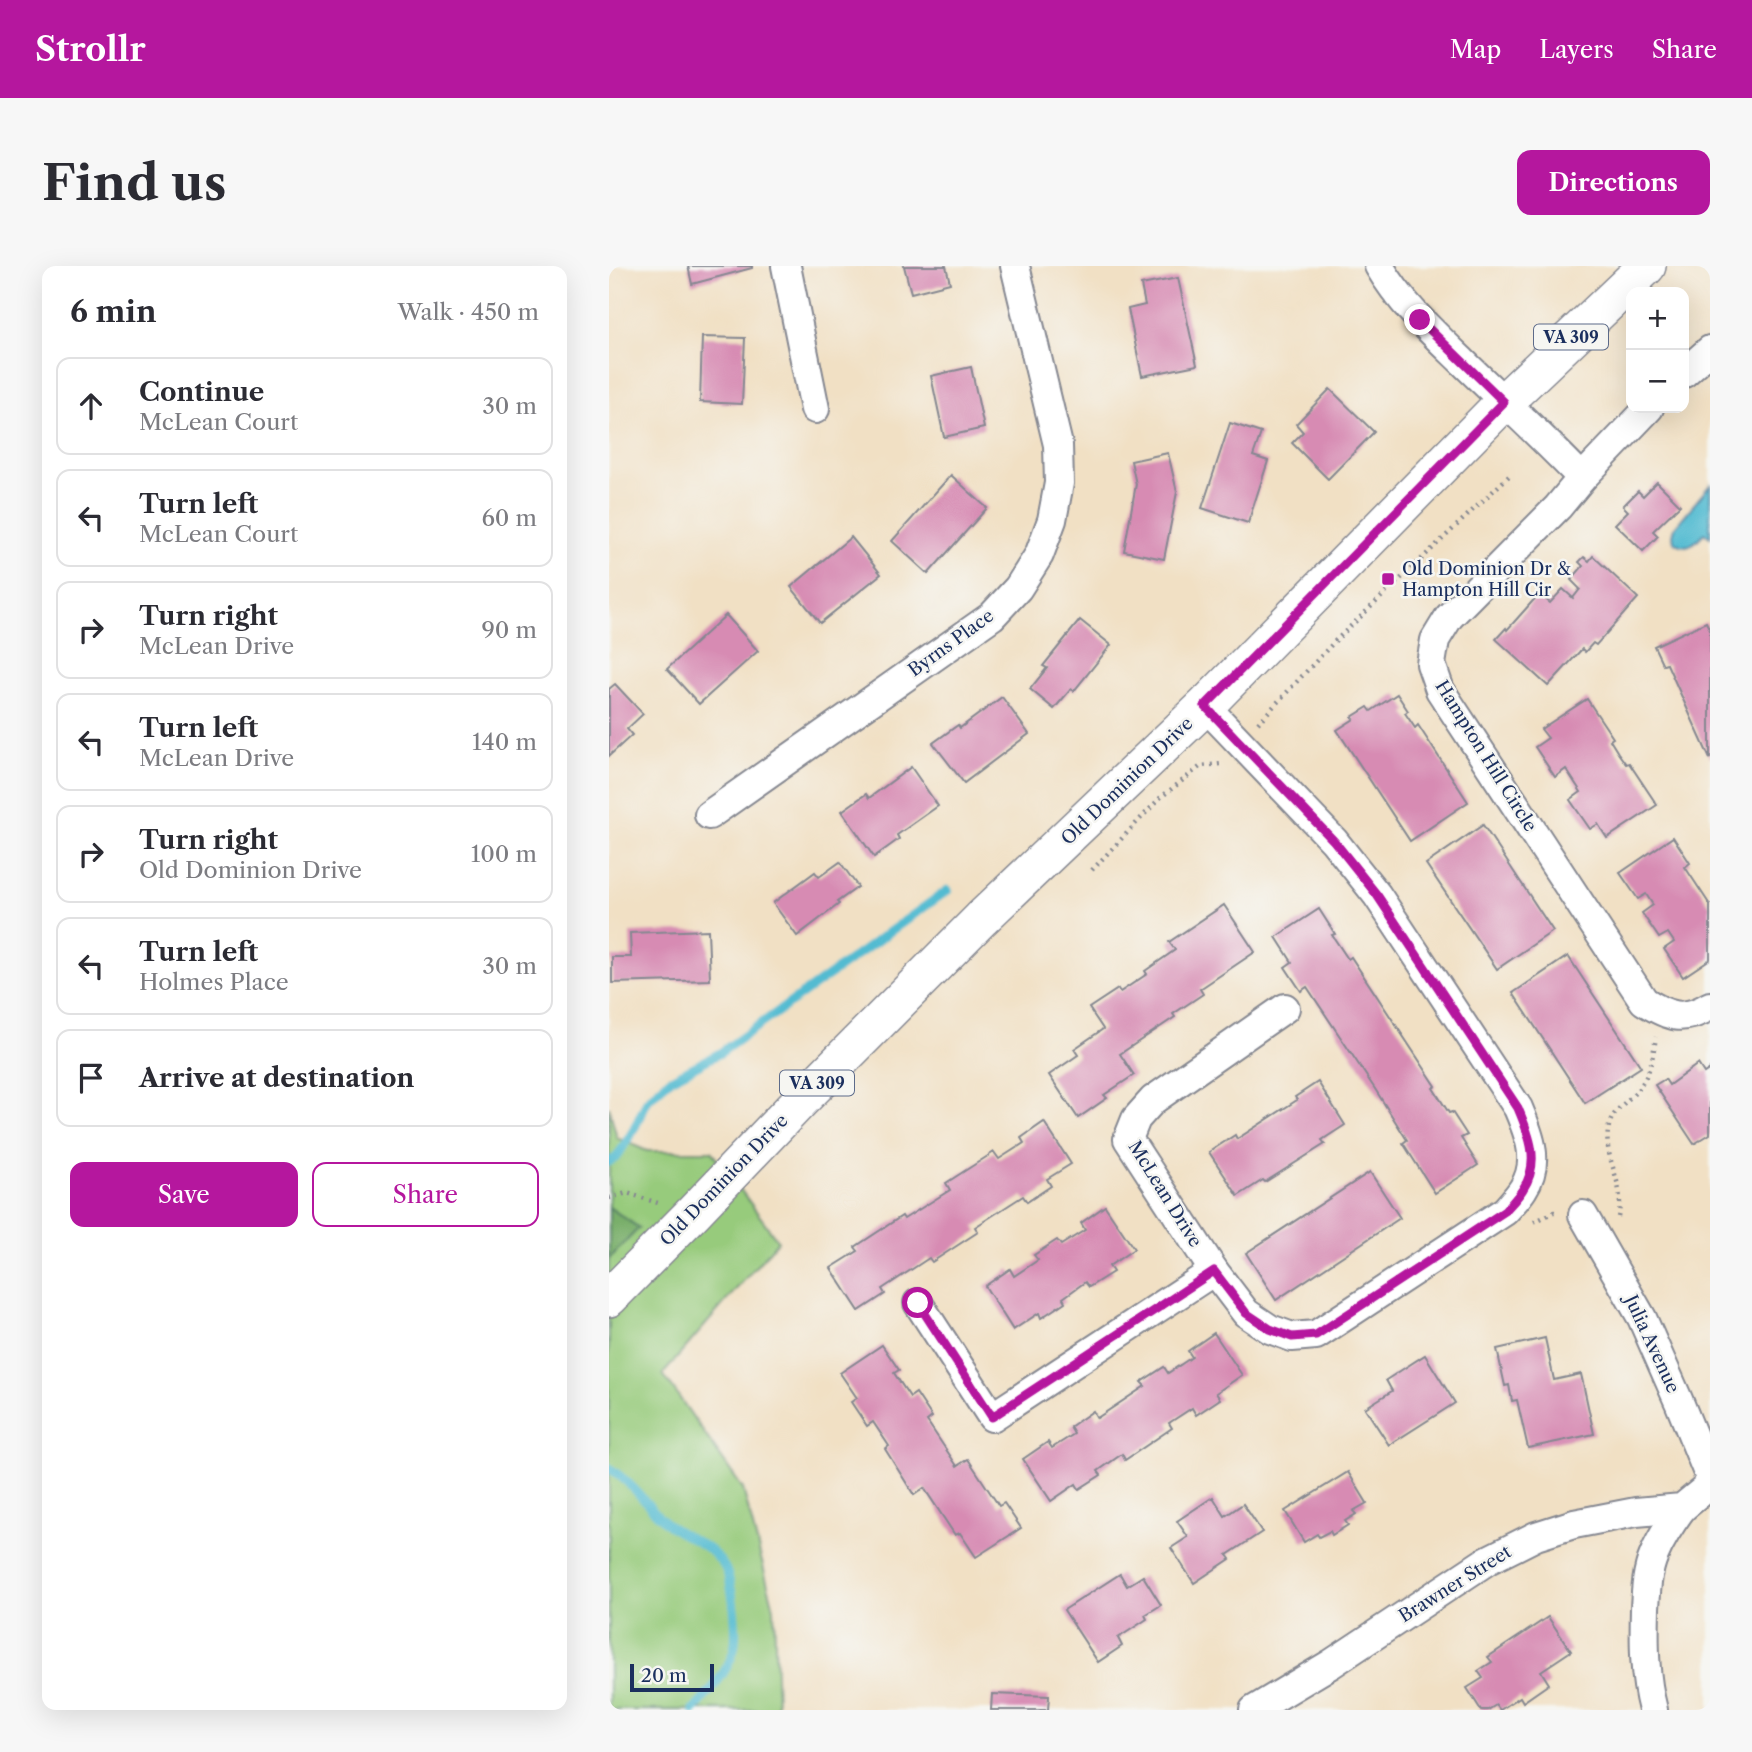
<!DOCTYPE html>
<html lang="en">
<head>
<meta charset="utf-8">
<style>
  body { margin:0; font-family:"Libre Caslon Text",serif; background:#f7f7f7; color:#2b2b33 }
  .controls { position:absolute; right:21px; top:21px; display:grid; overflow:hidden; border-radius:14px; box-shadow:0 7px 28px #0002 }
  .controls button { width:63px; height:63px; display:grid; place-items:center; padding:0; border:0; border-bottom:2px solid #e1e1e2; background:#fff; color:#2b2b33; font:35px sans-serif }
  .scale { position:absolute; left:21px; bottom:18px; width:84px; box-sizing:border-box; padding-left:7px; border:4px solid #1b2f5e; border-top:0; font-size:19px; line-height:24px; white-space:nowrap; color:#1b2f5e; -webkit-text-stroke:5px #f6f6f2; paint-order:stroke }
  .stop { position:absolute; width:21px; height:21px; margin:-16px; border:5px solid #b5179e; border-radius:50%; background:#fff }
  .stop.end { background:#b5179e; border-color:#fff; box-shadow:0 2px 7px #0008 }
  .list { margin:0; padding:0; list-style:none }
  h2 { display:flex; justify-content:space-between; align-items:center; height:91px; margin:0; padding:0 28px; font-size:30px }
  h2 small { font-size:23px; font-weight:400; color:#7c7c81 }
  .list li { display:grid; grid-template-columns:46px 1fr auto; gap:21px; align-items:center; box-sizing:border-box; height:98px; margin:0 14px 14px; padding:0 14px; border:2px solid #e1e1e2; border-radius:14px }
  .list b { display:block; font-size:26px; white-space:nowrap }
  .list p { margin:0; font-size:23px; white-space:nowrap; color:#7c7c81 }
  .list em { font-size:23px; font-style:normal; color:#7c7c81 }
  .actions { display:flex; gap:14px; padding:21px 28px }
  .actions a { flex:1; padding:16px 0; border:2px solid #b5179e; border-radius:14px; text-align:center; font-size:24px; color:#b5179e }
  .actions .main { background:#b5179e; color:#fff }
  .icon { flex:none; width:38px; height:38px; fill:none; stroke:currentColor; stroke-width:2; stroke-linecap:round; stroke-linejoin:round }
  .map { position:relative; flex:none; width:1101px; height:1444px; overflow:hidden; border-radius:14px }
  header { display:flex; align-items:center; gap:42px; box-sizing:border-box; height:98px; padding:0 35px; background:#b5179e; color:#fff }
  header strong { font-size:33px }
  nav { display:flex; gap:38px; margin-inline-start:auto; font-size:24px }
  .intro { display:flex; align-items:center; justify-content:space-between; box-sizing:border-box; height:168px; padding:0 42px }
  h1 { margin:0; font-size:49px }
  .button { padding:18px 32px; border-radius:14px; background:#b5179e; color:#fff; font-size:24px; font-weight:700 }
  main { display:flex; gap:42px; padding:0 42px }
  aside { flex:1; background:#fff; border-radius:14px; box-shadow:0 7px 28px #0002 }
  .map>svg:first-child { display:block }
</style>
</head>
<body>
<header>
<strong>Strollr</strong>
<nav><a>Map</a><a>Layers</a><a>Share</a></nav>
</header>
<div class="intro"><h1>Find us</h1><a class="button">Directions</a></div>
<main>
<aside>
<h2>6 min<small>Walk · 450 m</small></h2>
<ul class="list">
<li><svg class="icon" aria-label="ahead" viewBox="0 0 24 24"><path d="M12 20V5M6 11l6-6 6 6"/></svg><div><b>Continue</b><p>McLean Court</p></div><em>30 m</em></li>
<li><svg class="icon" aria-label="left" viewBox="0 0 24 24"><path d="M17 20v-9H6M10 6l-5 5 5 5"/></svg><div><b>Turn left</b><p>McLean Court</p></div><em>60 m</em></li>
<li><svg class="icon" aria-label="right" viewBox="0 0 24 24"><path d="M7 20v-9h11M14 6l5 5-5 5"/></svg><div><b>Turn right</b><p>McLean Drive</p></div><em>90 m</em></li>
<li><svg class="icon" aria-label="left" viewBox="0 0 24 24"><path d="M17 20v-9H6M10 6l-5 5 5 5"/></svg><div><b>Turn left</b><p>McLean Drive</p></div><em>140 m</em></li>
<li><svg class="icon" aria-label="right" viewBox="0 0 24 24"><path d="M7 20v-9h11M14 6l5 5-5 5"/></svg><div><b>Turn right</b><p>Old Dominion Drive</p></div><em>100 m</em></li>
<li><svg class="icon" aria-label="left" viewBox="0 0 24 24"><path d="M17 20v-9H6M10 6l-5 5 5 5"/></svg><div><b>Turn left</b><p>Holmes Place</p></div><em>30 m</em></li>
<li><svg class="icon" aria-label="arrive" viewBox="0 0 24 24"><path d="M6 21V4h12l-3 4 3 4H6"/></svg><div><b>Arrive at destination</b></div></li>
</ul>
<div class="actions"><a class="main">Save</a><a>Share</a></div>
</aside>
<div class="map">
<svg width="1101" height="1444" viewBox="0 0 1101 1444">
  <rect width="100%" height="100%" fill="#f6f6f2"/>
  <filter id="ink" filterUnits="userSpaceOnUse"><feTurbulence type="fractalNoise" baseFrequency=".0143" numOctaves="2"/><feDisplacementMap in="SourceGraphic" scale="14" xChannelSelector="R" yChannelSelector="G"/><feConvolveMatrix kernelMatrix="1 2 1 2 8 2 1 2 1" color-interpolation-filters="sRGB"/></filter>
  <filter id="wash" filterUnits="userSpaceOnUse"><feTurbulence type="fractalNoise" baseFrequency=".00686" numOctaves="4" result="noise"/><feDisplacementMap in="SourceGraphic" scale="28" xChannelSelector="R" yChannelSelector="G"/><feGaussianBlur stdDeviation="1.57" result="paint"/><feColorMatrix in="noise" values="0 0 0 0 0 0 0 0 0 0 0 0 0 0 0 0 0 1.4 0 .05"/><feComposite in="paint" operator="in"/></filter>
  <g filter="url(#wash)">
    <rect width="100%" height="100%" fill="#f1e0c4"/>
    <path fill="#97cb7b" stroke="#597d6c" stroke-width="2" d="M0,841l8,31 30,13h65l66,90 -115,133 80,115 31,119 3,102h-168z"/>
    <path fill="#79af6b" stroke="#4a6f64" stroke-width="2" d="M0,941l30,21 -30,31z"/>
    <path fill="#53bbd1" stroke="#377598" stroke-width="2" d="M1101,219v52l-6,-4c-9,10 -16,18 -30,9l-1,-7 2,-8z"/>
    <g fill="none" stroke-linecap="round" stroke-linejoin="round">
      <g stroke="#53bbd1" stroke-width="9">
        <path d="M0,896l8,-5 17,-28 13,-28 22,-21 51,-27 228,-163"/>
        <path d="M0,1202c24,15 37,37 58,56 14,12 36,17 49,32 3,3 7,8 9,12 8,16 14,69 8,85 -7,21 -24,40 -39,57"/>
      </g>
    </g>
    <g id="blocks">
      <g fill="#d78bb3">
        <path d="M79,0h64v2l-60,16z"/>
        <path d="M295,0h42l4,17 -39,10z"/>
        <path d="M569,12l19,87 -55,11 -14,-67 17,-4 -4,-20z"/>
        <path d="M93,71l43,1 -3,66 -42,-2z"/>
        <path d="M362,101l13,61 -40,9 -13,-61z"/>
        <path d="M721,123l44,43 -46,47 -36,-36 11,-11 -7,-8z"/>
        <path d="M621,157l31,10 -8,23 15,5 -20,62 -46,-15z"/>
        <path d="M559,187l9,39 -13,67 -40,-8 12,-67 -5,-23z"/>
        <path d="M342,209l36,33 -59,66 -36,-33z"/>
        <path d="M1048,216l23,23 -27,26 5,5 -15,15 -28,-27 13,-13 -5,-5 15,-15 5,5z"/>
        <path d="M242,271l30,37 -61,49 -29,-36z"/>
        <path d="M984,290l45,42 -42,47 -3,-2 -8,9 -3,-3 -34,37 -52,-47 10,-11 1,2 32,-36 11,9 13,-14 10,9 7,-9 -9,-9 12,-14 -4,-4 5,-5 5,4z"/>
        <path d="M117,349l32,36 -59,53 -32,-35z"/>
        <path d="M471,354l31,25 -37,46 -3,-2 -17,20 -24,-20 17,-21 -4,-2z"/>
        <path d="M1097,356l4,8v129l-43,-95 -4,1 -9,-19z"/>
        <path d="M6,418l28,30 -16,15 5,6 -23,21v-67z"/>
        <path d="M788,428l11,17 -3,2 10,15 3,-3 50,77 -58,39 -73,-111 17,-11 -2,-2 16,-10 3,4z"/>
        <path d="M393,431l27,37 -65,49 -31,-40 25,-18 2,3z"/>
        <path d="M978,433l26,39 -3,2 8,13 8,11 3,-1 28,42 -50,33 -9,-14 -8,5 -20,-29 11,-8 -15,-23 -11,8 -20,-30 13,-9 -7,-9z"/>
        <path d="M302,501l27,39 -41,29 2,4 -25,18 -32,-46 24,-17 3,4z"/>
        <path d="M874,559l70,106 -56,38 -71,-105z"/>
        <path d="M1064,571l17,26 -5,4 25,38v54l-27,18 -19,-28 10,-7 -6,-9 -9,5 -17,-25 11,-8 -7,-11 -8,5 -18,-26z"/>
        <path d="M231,596l18,25 -21,15 2,2 -42,32 -24,-33 42,-31 4,5z"/>
        <path d="M615,639l31,47 -55,37 3,5 -30,20 2,3 -55,37 14,21 -30,20 3,3 -29,20 -29,-43 29,-20 -4,-6 29,-20 -14,-21 29,-19 2,3 27,-18 -2,-3 30,-21 -6,-8z"/>
        <path d="M710,643l16,25 -3,1 16,24 3,-2 85,129 -3,2 16,25 3,-1 15,23 -6,3 17,27 -43,28 -32,-50 4,-3 -32,-51 -68,-102 -6,4 -16,-24 7,-5 -16,-25z"/>
        <path d="M99,664l2,50 -98,3v-26h19l-1,-24z"/>
        <path d="M959,690l73,111 -56,36 -72,-110z"/>
        <path d="M1089,798l6,9 6,-4v65l-16,10 -39,-59 10,-6 4,6z"/>
        <path d="M709,816l27,43 -23,15 3,4 -60,38 -2,-2 -25,16 -29,-44 26,-17 2,4 60,-39 -2,-3z"/>
        <path d="M435,856l27,42 -24,15 4,7 -24,16 -4,-6 -48,31 3,5 -46,30 -3,-4 -47,31 3,5 -26,17 -28,-43 27,-17 -3,-4 47,-31 2,3 46,-29 -4,-7 48,-31 5,7 25,-16 -3,-5z"/>
        <path d="M761,906l30,46 -124,82 -30,-47z"/>
        <path d="M496,940l29,43 -25,17 4,6 -24,15 -4,-5 -22,16 2,4 -24,16 -2,-5 -26,17 -28,-44 25,-17 4,7 24,-16 -4,-5 23,-15 4,5 24,-15 -4,-7z"/>
        <path d="M605,1067l28,42 -26,18 4,6 -24,16 -4,-7 -23,15 3,5 -47,32 -3,-6 -24,17 3,4 -22,14 -3,-5 -25,17 -28,-42 25,-17 4,6 22,-14 -4,-7 23,-16 4,7 48,-32 -4,-4 23,-15 4,6 24,-16 -4,-6z"/>
        <path d="M936,1072l9,42 27,-6 13,60 -66,14 -11,-48 -5,1 -3,-16 -4,1 -8,-37z"/>
        <path d="M273,1079l17,25 -5,3 16,24 6,-4 16,24 -5,4 30,45 11,-7 31,47 5,-3 17,25 -45,29 -16,-24 -5,2 -31,-47 -10,7 -29,-46 4,-3 -16,-24 -6,4 -16,-24 6,-4 -17,-25z"/>
        <path d="M816,1089l30,48 -66,42 -24,-37 27,-17 -6,-11z"/>
        <path d="M739,1206l19,31 -14,8 3,3 -11,7 3,4 -16,10 -2,-4 -11,6 -2,-3 -13,8 -19,-31z"/>
        <path d="M604,1231l12,19 18,-12 19,28 -35,23 3,4 -36,24 -23,-35 17,-11 -11,-16z"/>
        <path d="M511,1308l7,12 16,-10 18,29 -16,10 2,4 -29,19 4,8 -24,16 -34,-52z"/>
        <path d="M939,1351l23,34 -30,20 8,13 -26,18 -3,-5 -20,13 -4,-5 -8,5h-7l-14,-22 16,-10 -5,-7 14,-9 -4,-5z"/>
        <path d="M383,1428l57,2 -1,14h-57z"/>
      </g>
    </g>
  </g>
  <g filter="url(#ink)">
    <use href="#blocks" fill-opacity="0" stroke="#868891" stroke-width="2"/>
    <g fill="none" stroke-linecap="round" stroke-linejoin="round">
      <g stroke="#868891" stroke-width="32">
        <g id="minor">
          <path d="M177,0l29,143"/>
          <path d="M770,0c22,38 53,66 84,96 40,39 81,76 119,116"/>
          <path d="M1075,107l26,-23"/>
          <path d="M1040,142l-67,70 -24,29 -109,110 -14,23 -4,24 9,26 204,311c25,16 39,21 66,5"/>
          <path d="M596,440l129,135 43,54 141,213c11,26 23,54 5,81 -5,8 -12,15 -18,22l-189,124 -24,2 -22,-8 -24,-16 -32,-42 -86,-132 8,-20 17,-19 132,-92"/>
          <path d="M100,549l283,-199 26,-28 21,-33 13,-35 7,-37 -1,-38 -43,-179"/>
          <path d="M974,949l59,103 37,84 31,76"/>
          <path d="M309,1037l74,114 222,-146"/>
          <path d="M645,1444l77,-46 157,-104 48,-24 38,-12 62,-12 46,-4 28,-23"/>
          <path d="M1044,1444c-9,-34 -9,-67 -8,-102 1,-18 2,-37 9,-53 7,-17 17,-32 28,-47"/>
        </g>
      </g>
      <g stroke="#868891" stroke-width="40">
        <path id="major" d="M0,1032l85,-86 106,-111 181,-182 224,-213 299,-304 143,-136"/>
      </g>
      <g stroke="#868891" stroke-width="4.5" stroke-dasharray="2 5" stroke-linecap="butt">
        <path d="M649,457l77,-82 176,-167"/>
        <path d="M483,604l68,-72 41,-32 20,-2"/>
        <path d="M0,932l18,-5 31,10"/>
        <path d="M1009,951c9,-35 -17,-59 -9,-91 4,-17 20,-25 30,-38 12,-15 14,-33 17,-51"/>
        <path d="M925,956l20,-10 4,1"/>
      </g>
      <use href="#minor" stroke="#fff" stroke-width="28"/>
      <use href="#major" stroke="#fff" stroke-width="37"/>
    </g>
  </g>
  <g fill="none" stroke-linecap="round" stroke-linejoin="round" filter="url(#ink)">
    <path stroke="#b5179e" stroke-width="9" d="M309,1037l74,114 222,-146 32,42 24,16 22,8 24,-2 189,-124c6,-7 13,-14 18,-22 18,-27 6,-55 -5,-81l-141,-213 -43,-54 -129,-135 299,-304 -84,-82"/>
  </g>
  <rect fill="#b5179e" stroke="#f6f6f2" stroke-width="2.5" x="772" y="306" width="14" height="14" rx="3.5"/>
  <g text-anchor="middle" stroke-width="5" stroke-linejoin="round" paint-order="stroke">
    <g fill="#f6f6f2" stroke="#5d6b8a" stroke-width="2">
      <rect x="925" y="58.5" width="74" height="25" rx="5"/>
      <rect x="171" y="804.5" width="74" height="25" rx="5"/>
    </g>
    <g font-size="16" font-weight="bold" fill="#1b2f5e">
      <text x="962" y="77">VA 309</text>
      <text x="208" y="823">VA 309</text>
    </g>
    <g font-size="18" fill="#1b2f5e" stroke="#f6f6f2" text-anchor="start">
      <text x="793" y="309">Old Dominion Dr &amp;<tspan x="793" dy="21">Hampton Hill Cir</tspan></text>
    </g>
    <g font-size="18" fill="#1b2f5e" stroke="#f6f6f2">
      <text transform="translate(342 377) rotate(-36)" y="6">Byrns Place</text>
      <text transform="translate(877 490) rotate(58)" y="6">Hampton Hill Circle</text>
      <text transform="translate(518 515) rotate(-44)" y="6">Old Dominion Drive</text>
      <text transform="translate(115 914) rotate(-46)" y="6">Old Dominion Drive</text>
      <text transform="translate(556 928) rotate(58)" y="6">McLean Drive</text>
      <text transform="translate(1043 1078) rotate(65)" y="6">Julia Avenue</text>
      <text transform="translate(846 1318) rotate(-32)" y="6">Brawner Street</text>
    </g>
  </g>
</svg>
<div class="controls">
<button>+</button>
<button>−</button>
</div>
<div class="scale">20 m</div>
<div class="stop" style="left:309px;top:1037px"></div>
<div class="stop end" style="left:811px;top:54px"></div>
</div>
</main>
</body>
</html>
